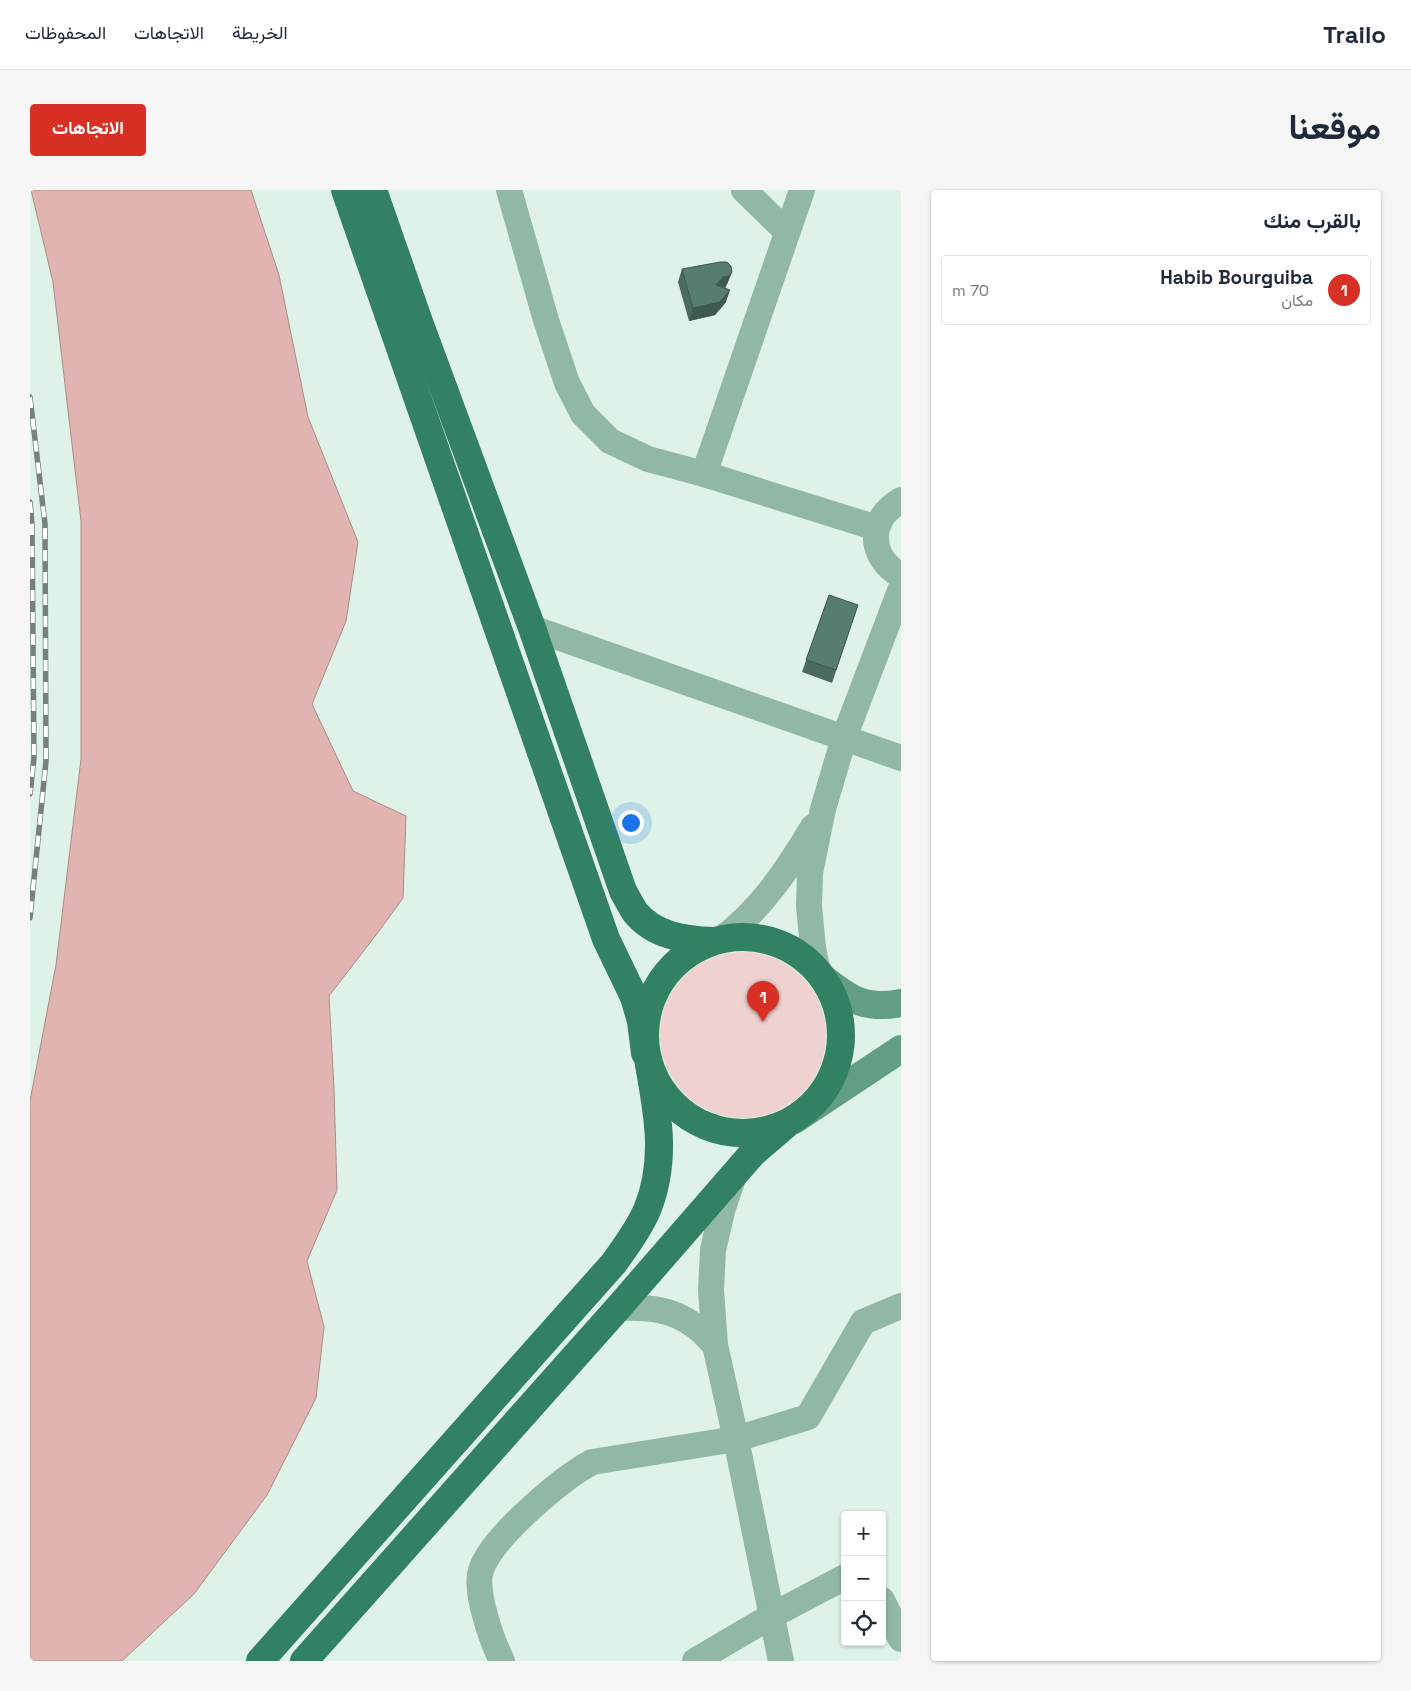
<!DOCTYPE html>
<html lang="ar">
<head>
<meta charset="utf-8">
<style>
  body { margin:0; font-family:"Space Grotesk",Vazirmatn,sans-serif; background:#f6f6f7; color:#1f2937; direction:rtl }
  .controls { position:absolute; right:15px; bottom:15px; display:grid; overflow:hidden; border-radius:5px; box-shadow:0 1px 4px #0004 }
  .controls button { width:45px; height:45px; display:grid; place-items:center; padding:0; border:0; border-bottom:1px solid #e0e1e3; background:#fff; color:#1f2937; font:25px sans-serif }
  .you { position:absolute; left:600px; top:632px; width:18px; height:18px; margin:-12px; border:4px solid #fff; border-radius:50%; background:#1a73e8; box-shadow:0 0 0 8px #1a73e833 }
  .badge { display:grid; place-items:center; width:32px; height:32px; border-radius:50%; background:#d93025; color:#fff; font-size:16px; font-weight:700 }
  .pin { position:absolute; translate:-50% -41px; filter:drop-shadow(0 1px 2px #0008) }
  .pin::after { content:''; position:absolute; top:26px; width:18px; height:15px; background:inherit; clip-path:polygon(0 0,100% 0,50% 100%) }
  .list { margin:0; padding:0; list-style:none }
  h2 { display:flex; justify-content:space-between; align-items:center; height:65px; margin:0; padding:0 20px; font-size:21px }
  h2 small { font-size:16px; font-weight:400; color:#747a83 }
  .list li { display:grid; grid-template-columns:32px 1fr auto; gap:15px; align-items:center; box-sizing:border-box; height:70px; margin:0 10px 10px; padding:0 10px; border:1px solid #e0e1e3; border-radius:5px }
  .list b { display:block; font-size:19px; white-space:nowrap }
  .list p { margin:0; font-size:16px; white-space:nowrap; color:#747a83 }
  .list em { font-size:16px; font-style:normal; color:#747a83 }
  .icon { flex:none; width:28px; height:28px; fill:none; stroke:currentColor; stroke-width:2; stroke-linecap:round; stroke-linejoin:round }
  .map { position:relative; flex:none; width:871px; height:1471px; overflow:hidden; direction:ltr; border-radius:5px }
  header { display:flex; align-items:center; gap:30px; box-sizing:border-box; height:70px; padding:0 25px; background:#fff; border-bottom:1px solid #e0e1e3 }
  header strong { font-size:24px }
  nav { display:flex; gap:28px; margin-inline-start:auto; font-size:18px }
  .intro { display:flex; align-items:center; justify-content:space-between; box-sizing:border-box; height:120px; padding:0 30px }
  h1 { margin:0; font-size:35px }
  .button { padding:12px 22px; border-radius:5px; background:#d93025; color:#fff; font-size:18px; font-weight:700 }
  main { display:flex; gap:30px; padding:0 30px }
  aside { flex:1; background:#fff; border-radius:5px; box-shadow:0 1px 4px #0004 }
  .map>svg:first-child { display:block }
</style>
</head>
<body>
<header>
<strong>Trailo</strong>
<nav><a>الخريطة</a><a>الاتجاهات</a><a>المحفوظات</a></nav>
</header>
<div class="intro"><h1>موقعنا</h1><a class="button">الاتجاهات</a></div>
<main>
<aside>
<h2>بالقرب منك<small></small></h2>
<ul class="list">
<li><span class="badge">1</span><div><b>Habib Bourguiba</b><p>مكان</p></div><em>70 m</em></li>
</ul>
</aside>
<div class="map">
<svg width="871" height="1471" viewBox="0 0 871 1471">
  <rect width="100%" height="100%" fill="#def2e8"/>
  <circle fill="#efd2cf" cx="713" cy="845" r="83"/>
  <path fill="#e1b4b1" stroke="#aa8c89" d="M1,0h220l28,85 29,142 50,125 -12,79 -34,83 41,87 53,25 -3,82 -24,33 -50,65 5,93 3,101 -30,71 17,66 -8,71 -49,97 -73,99 -72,67h-92v-560l26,-136 25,-206v-238l-28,-239z"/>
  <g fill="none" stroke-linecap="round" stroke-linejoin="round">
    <g stroke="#91b8a5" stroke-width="26">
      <path d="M479,0l37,130 21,63 16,31 27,27 38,18 56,15 173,54"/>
      <path d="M714,0l43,42"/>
      <path d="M674,284l98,-284"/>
      <path d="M871,310c-34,20 -33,56 0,76"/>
      <path d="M502,438l369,130"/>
      <path d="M690,750c40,-29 68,-71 93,-113"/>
      <path d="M788,783l-5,-25 -4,-42 1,-33 13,-64 21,-71 57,-150"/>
      <path d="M704,985l-12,36 -9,39 -2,40 4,55 21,94 45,222"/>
      <path d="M588,1118c28,-1 53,0 77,18 7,5 13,12 20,19"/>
      <path d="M852,1410l19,39"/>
      <path d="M472,1471c-10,-20 -28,-70 -21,-91 11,-33 80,-91 111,-108l144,-23 72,-22 55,-95 38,-16"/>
      <path d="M665,1471l78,-46 72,-38"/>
    </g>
    <g stroke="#619e83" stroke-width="28">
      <path d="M794,789c27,21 42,31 77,24"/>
      <path d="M764,930l107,-71"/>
    </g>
    <g stroke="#328162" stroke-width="28">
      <path d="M315,0l261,749 28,58 7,24 4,32"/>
      <path d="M343,0l45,129 114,309 91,263c4,7 8,15 12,21 19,24 50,28 79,29"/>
      <circle cx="713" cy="845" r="98"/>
      <path d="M230,1471l354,-398c12,-17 25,-34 33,-53 20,-49 11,-95 2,-145"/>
      <path d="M274,1471l314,-353 134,-154 36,-31"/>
    </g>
    <g stroke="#75827b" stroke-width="5.5">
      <g id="rail">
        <path d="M0,207l15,127 1,237 -16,157"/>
        <path d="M0,312l2,22 2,234 -4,36"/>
      </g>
    </g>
    <use href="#rail" stroke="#fff" stroke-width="4" stroke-dasharray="11" stroke-linecap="butt"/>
  </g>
  <g fill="#4b6c5d">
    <path d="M652,79l50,3 -5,12 -2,4 1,14 -11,13 -26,6 -11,-39z"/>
    <path d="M799,405l29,10 -26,78 -30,-11z"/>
  </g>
  <g fill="#3d584c">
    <path d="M702,82l-5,12 -2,4 -9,-3 7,-8z"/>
    <path d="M700,100l-4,12 -11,13 -26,6 4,-13z"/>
  </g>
  <g fill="#577e6c" stroke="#3d584c">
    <path d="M690,72h7l4,4 1,6 -3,4 -6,1 -7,8 14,5 -10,12 -27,6 -11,-39z"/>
    <path d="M799,405l29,10 -22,65 -30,-10z"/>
  </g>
</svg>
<div class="controls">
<button>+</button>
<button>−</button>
<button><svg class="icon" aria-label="locate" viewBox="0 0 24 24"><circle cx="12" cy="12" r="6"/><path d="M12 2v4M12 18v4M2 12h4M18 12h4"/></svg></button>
</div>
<div class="you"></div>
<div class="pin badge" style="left:733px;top:832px">1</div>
</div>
</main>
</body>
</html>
